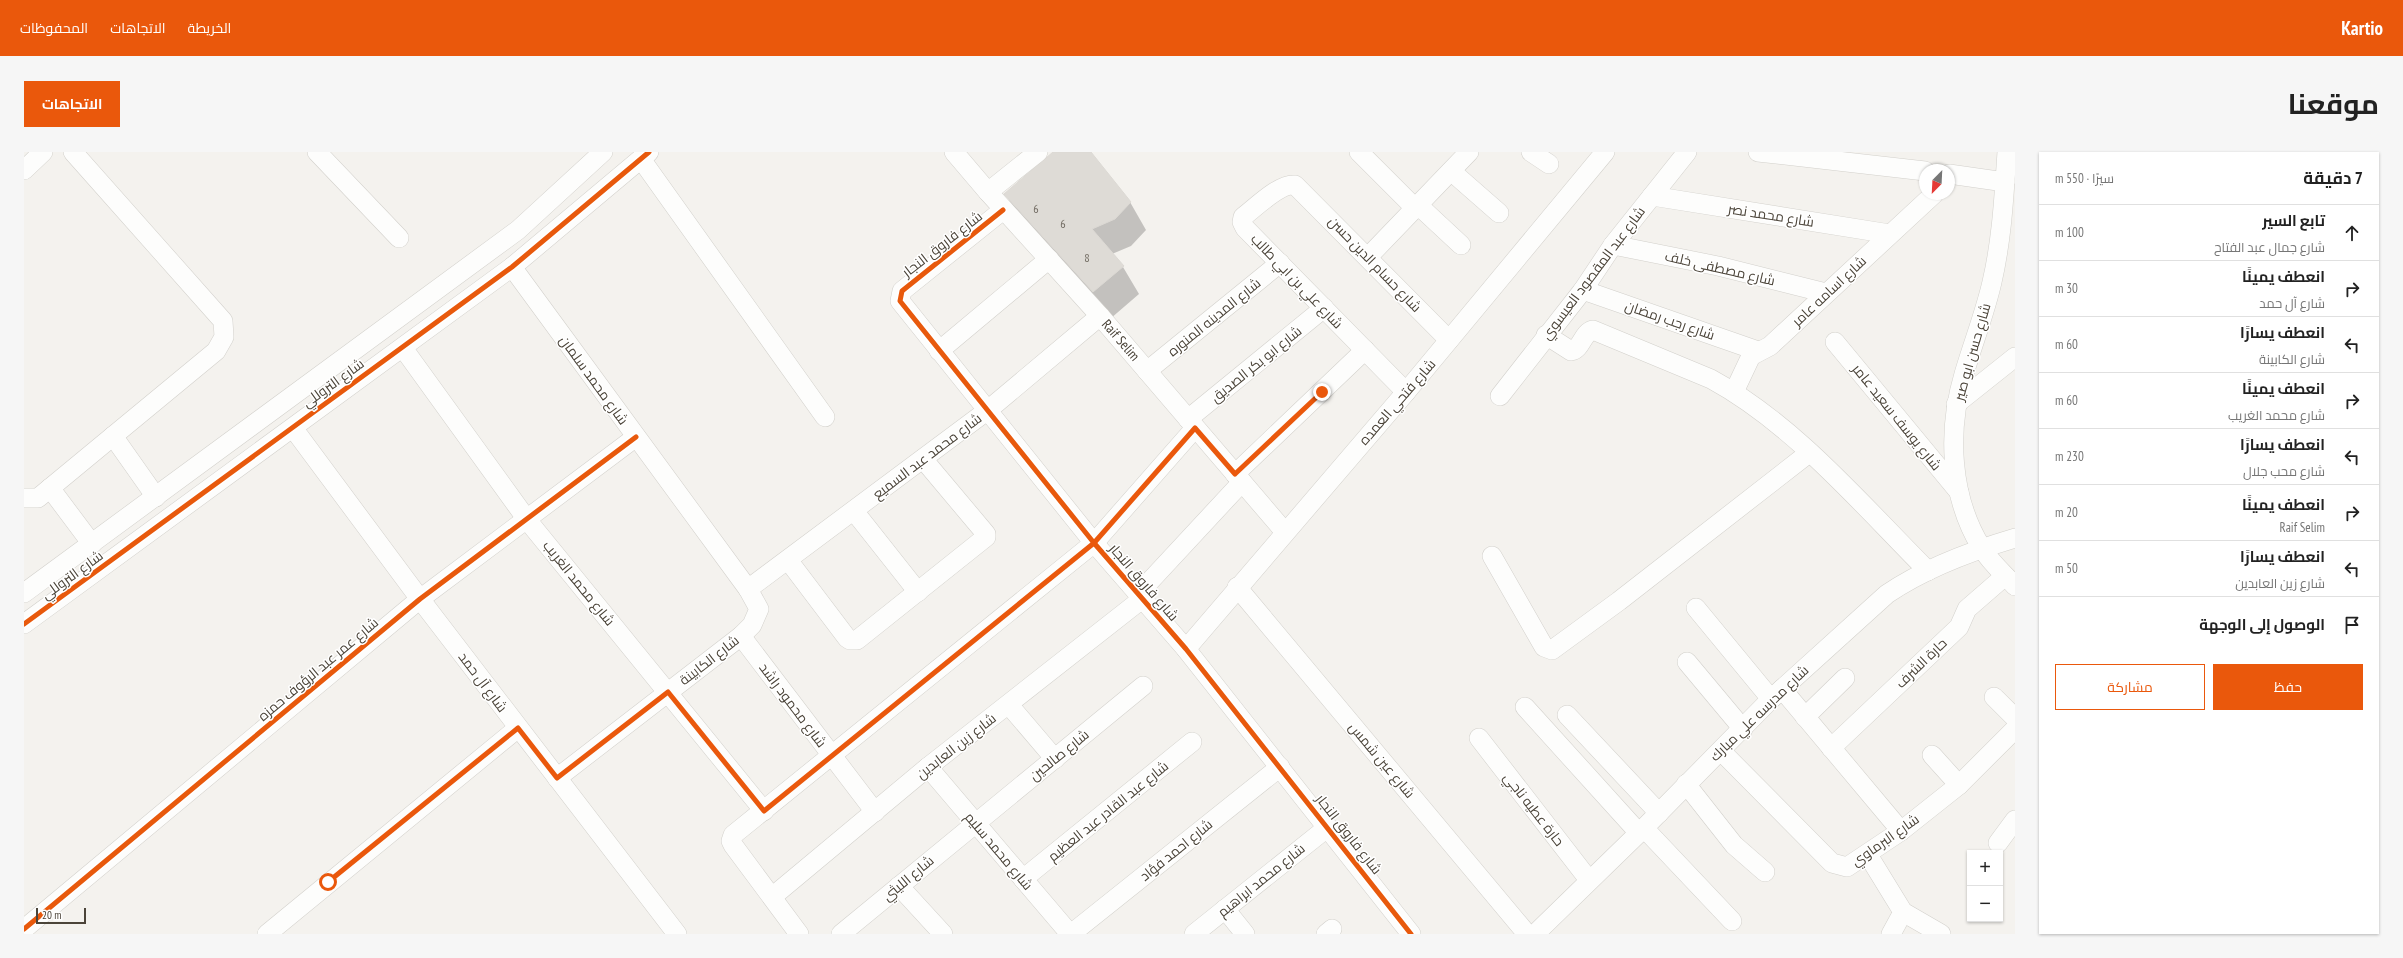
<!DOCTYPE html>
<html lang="ar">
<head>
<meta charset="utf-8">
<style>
  body { margin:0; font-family:"PT Sans Narrow",Cairo,sans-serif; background:#f6f6f6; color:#222; direction:rtl }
  .controls { position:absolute; right:12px; bottom:12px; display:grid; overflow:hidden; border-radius:0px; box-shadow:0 1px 3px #0004 }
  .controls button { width:36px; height:36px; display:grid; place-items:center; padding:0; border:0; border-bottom:1px solid #e0e0e0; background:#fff; color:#222; font:20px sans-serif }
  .compass { position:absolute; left:1895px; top:12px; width:36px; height:36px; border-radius:50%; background:#fff; box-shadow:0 1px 3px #0004; rotate:204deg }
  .scale { position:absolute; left:12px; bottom:10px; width:50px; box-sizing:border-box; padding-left:4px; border:2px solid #4b4439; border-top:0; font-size:11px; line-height:14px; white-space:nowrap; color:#4b4439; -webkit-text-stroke:3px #fff; paint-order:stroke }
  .stop { position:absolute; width:12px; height:12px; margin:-9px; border:3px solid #ea580c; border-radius:50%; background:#fff }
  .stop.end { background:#ea580c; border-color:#fff; box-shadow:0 1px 4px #0008 }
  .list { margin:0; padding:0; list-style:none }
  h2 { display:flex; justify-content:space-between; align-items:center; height:52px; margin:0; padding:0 16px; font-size:17px }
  h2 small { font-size:13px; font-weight:400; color:#767676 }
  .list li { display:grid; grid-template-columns:26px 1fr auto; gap:12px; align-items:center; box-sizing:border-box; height:56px; padding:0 16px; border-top:1px solid #e0e0e0 }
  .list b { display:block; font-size:15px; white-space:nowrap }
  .list p { margin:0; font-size:13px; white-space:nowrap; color:#767676 }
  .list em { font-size:13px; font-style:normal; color:#767676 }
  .actions { display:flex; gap:8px; padding:12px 16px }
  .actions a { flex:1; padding:9px 0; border:1px solid #ea580c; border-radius:0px; text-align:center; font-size:14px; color:#ea580c }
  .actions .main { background:#ea580c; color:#fff }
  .icon { flex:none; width:22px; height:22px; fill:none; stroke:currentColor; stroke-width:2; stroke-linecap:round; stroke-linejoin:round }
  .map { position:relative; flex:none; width:1991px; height:782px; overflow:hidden; direction:ltr; border-radius:0px }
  header { display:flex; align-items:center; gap:24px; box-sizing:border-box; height:56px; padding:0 20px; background:#ea580c; color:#fff }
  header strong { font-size:19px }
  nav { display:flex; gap:22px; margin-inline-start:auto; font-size:14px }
  .intro { display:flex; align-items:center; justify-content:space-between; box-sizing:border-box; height:96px; padding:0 24px }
  h1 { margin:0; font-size:28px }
  .button { padding:10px 18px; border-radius:0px; background:#ea580c; color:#fff; font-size:14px; font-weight:700 }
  main { display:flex; gap:24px; padding:0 24px }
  aside { flex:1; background:#fff; border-radius:0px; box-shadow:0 1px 3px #0004 }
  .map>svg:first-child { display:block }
</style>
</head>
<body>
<header>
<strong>Kartio</strong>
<nav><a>الخريطة</a><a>الاتجاهات</a><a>المحفوظات</a></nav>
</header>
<div class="intro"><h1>موقعنا</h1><a class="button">الاتجاهات</a></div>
<main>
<aside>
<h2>7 دقيقة<small>سيرًا · 550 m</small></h2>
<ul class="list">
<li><svg class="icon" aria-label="ahead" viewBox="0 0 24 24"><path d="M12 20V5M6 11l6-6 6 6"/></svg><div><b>تابع السير</b><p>شارع جمال عبد الفتاح</p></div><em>100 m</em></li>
<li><svg class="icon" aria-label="right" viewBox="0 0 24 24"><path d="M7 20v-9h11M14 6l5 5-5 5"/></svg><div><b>انعطف يمينًا</b><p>شارع آل حمد</p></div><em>30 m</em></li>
<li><svg class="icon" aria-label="left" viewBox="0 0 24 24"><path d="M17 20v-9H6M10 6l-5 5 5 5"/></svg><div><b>انعطف يسارًا</b><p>شارع الكابينة</p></div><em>60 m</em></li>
<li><svg class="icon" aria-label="right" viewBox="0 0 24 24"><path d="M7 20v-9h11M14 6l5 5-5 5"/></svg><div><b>انعطف يمينًا</b><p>شارع محمد الغريب</p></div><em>60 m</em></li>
<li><svg class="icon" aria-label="left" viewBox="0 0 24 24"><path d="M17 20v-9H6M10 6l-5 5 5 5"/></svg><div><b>انعطف يسارًا</b><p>شارع محب جلال</p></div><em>230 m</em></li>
<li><svg class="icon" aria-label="right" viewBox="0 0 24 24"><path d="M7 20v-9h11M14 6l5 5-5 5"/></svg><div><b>انعطف يمينًا</b><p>Raif Selim</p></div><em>20 m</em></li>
<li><svg class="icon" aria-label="left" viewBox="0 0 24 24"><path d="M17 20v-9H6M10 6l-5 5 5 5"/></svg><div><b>انعطف يسارًا</b><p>شارع زين العابدين</p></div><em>50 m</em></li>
<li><svg class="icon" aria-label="arrive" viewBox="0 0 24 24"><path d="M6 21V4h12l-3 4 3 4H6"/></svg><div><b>الوصول إلى الوجهة</b></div></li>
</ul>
<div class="actions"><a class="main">حفظ</a><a>مشاركة</a></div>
</aside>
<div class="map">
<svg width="1991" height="782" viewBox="0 0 1991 782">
  <rect width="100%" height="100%" fill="#f4f2ee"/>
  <path fill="#0003" d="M1031,0h35l40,50 16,28 -15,16 -19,8 11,13 16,27 -29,25 -89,-98 -15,-27z"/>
  <path fill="#dedbd6" stroke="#dcd9d4" d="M1029,0h38l40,50 -16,17 -23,10 32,37 -31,26 -89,-98z"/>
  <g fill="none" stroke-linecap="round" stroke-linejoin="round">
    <g stroke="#d2d0cb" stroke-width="20">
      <g id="minor">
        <path d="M293,0l82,86"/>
        <path d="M930,0l34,40 112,124 184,215"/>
        <path d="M1335,0l56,56"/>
        <path d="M1507,0l18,12"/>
        <path d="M1734,0l167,19"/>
        <path d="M1983,0c-3,43 -5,87 -15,130 -7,31 -19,61 -28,92 -17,57 -14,122 17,173 9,15 23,27 34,39"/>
        <path d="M617,7l184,258"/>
        <path d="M0,18l19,-18"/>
        <path d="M1427,19l48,42"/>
        <path d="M1925,22l56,8"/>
        <path d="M964,40l50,-40"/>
        <path d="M1628,44l238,38"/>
        <path d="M1394,53l43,40"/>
        <path d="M979,58l-101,81 -2,10 194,242 92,106 225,285"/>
        <path d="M1589,93l105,21 108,27"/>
        <path d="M1344,105l101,-105"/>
        <path d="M488,115l236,322 11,20 -7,16 -11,11 -184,142"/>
        <path d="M1559,138l175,61"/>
        <path d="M1522,183l25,16c11,-2 11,-18 22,-21l118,49c83,45 151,126 217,192"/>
        <path d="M1811,190l124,150"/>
        <path d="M379,196l125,173 236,290"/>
        <path d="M915,199l110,-92"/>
        <path d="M1123,219l133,-108"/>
        <path d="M1382,240l-161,-164 -3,-6 1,-5c13,-10 37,-34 52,-32l154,155"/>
        <path d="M1710,240l17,-36 19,-10 164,-152"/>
        <path d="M1476,244l83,-106 30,-45 74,-93"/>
        <path d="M1932,252l59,-47"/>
        <path d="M1164,267l136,-111"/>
        <path d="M269,276l127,171 257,335"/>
        <path d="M89,284l43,61"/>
        <path d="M1211,322l130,-124"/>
        <path d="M26,336l42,56"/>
        <path d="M0,346h14l178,-147 8,-14 -1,-16 -150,-169"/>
        <path d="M830,359l64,81"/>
        <path d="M1468,404l52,91 8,3 67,-49 190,-148"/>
        <path d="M764,408l59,78 3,2h7l129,-103v-3l-63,-75"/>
        <path d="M1213,435l290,347"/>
        <path d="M724,437l240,-179 112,-94"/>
        <path d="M0,441l494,-363 85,-78"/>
        <path d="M1114,442l104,-112"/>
        <path d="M1672,456l75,91"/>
        <path d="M0,472l488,-357 137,-115"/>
        <path d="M717,484l134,176"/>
        <path d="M1162,497l220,-257 199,-240"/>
        <path d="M1663,510l56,67"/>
        <path d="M1758,537l119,142"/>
        <path d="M1970,545l21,21"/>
        <path d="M985,553l46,54"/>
        <path d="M1501,555l114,126"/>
        <path d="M1543,563l92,98"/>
        <path d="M1781,565l40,-39"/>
        <path d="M1455,586l110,142"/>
        <path d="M1807,596l128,-121 8,-18 38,-33"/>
        <path d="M1697,599l111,112 15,4 54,-36 58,-46 56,-56"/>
        <path d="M1908,603l27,30"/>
        <path d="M904,615l142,167"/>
        <path d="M1662,632l48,61 31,27"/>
        <path d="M1620,676l88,93"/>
        <path d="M1974,691l17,-23"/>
        <path d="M1844,703l35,57 38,22"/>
        <path d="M999,727l169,-137"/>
        <path d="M875,734l44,48"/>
        <path d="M748,745l156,-130 214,-168"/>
        <path d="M1201,757l20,25"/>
        <path d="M0,777l396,-330 216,-162"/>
        <path d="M243,782l251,-206"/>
        <path d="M775,782l-66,-89 -2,-4 2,-6 361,-292 101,-115"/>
        <path d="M817,782l302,-248"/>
        <path d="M1047,782l209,-167"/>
        <path d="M1170,782l134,-107"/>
        <path d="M1302,782l6,-5"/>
        <path d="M1511,782l109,-106 127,-129 116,-105c38,-26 84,-43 128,-56"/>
        <path d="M1867,782l12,-22"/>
      </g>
    </g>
    <use href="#minor" stroke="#fdfdfc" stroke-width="19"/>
    <g stroke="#fff" stroke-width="8">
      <g id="cycleway">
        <path d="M979,58l-101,81 -2,10 194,242 92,106 225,285"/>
        <path d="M0,472l488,-357 137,-115"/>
        <path d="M0,777l396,-330 216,-162"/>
      </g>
    </g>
    <use href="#cycleway" stroke="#e8590c" stroke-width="5"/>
  </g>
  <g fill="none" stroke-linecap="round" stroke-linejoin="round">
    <path stroke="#ea580c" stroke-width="5" d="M304,730l190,-154 39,50 111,-86 96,119 330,-268 101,-115 40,46 87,-82"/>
  </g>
  <g text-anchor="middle" stroke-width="3" stroke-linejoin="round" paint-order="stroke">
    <g font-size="12" fill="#706a61">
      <text x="1012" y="61">6</text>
      <text x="1039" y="76">6</text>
      <text x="1063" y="110">8</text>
    </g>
    <g font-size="14" fill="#4b4439" stroke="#fff">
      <text transform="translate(1747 63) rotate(9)" y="5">شارع محمد نصر</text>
      <text transform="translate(918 92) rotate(-38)" y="5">شارع فاروق النجار</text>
      <text transform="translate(1351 112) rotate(46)" y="5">شارع حسام الدين حسن</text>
      <text transform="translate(1696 116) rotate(13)" y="5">شارع مصطفى خلف</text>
      <text transform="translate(1569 121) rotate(-53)" y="5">شارع عبد المقصود العيسوي</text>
      <text transform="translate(1273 129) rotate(46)" y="5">شارع علي بن ابي طالب</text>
      <text transform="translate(1805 139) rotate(-43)" y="5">شارع اسامه عامر</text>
      <text transform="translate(1190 165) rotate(-39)" y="5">شارع المدينه المنوره</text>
      <text transform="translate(1646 168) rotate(19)" y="5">شارع رجب رمضان</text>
      <text transform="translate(1097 188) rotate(49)" y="5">Raif Selim</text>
      <text transform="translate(1948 200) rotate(-74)" y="5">شارع حسن ابو صير</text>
      <text transform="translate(1232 212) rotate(-39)" y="5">شارع ابو بكر الصديق</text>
      <text transform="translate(570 228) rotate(54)" y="5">شارع محمد سلمان</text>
      <text transform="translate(309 231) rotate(-36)" y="5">شارع التروللي</text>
      <text transform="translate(1373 250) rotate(-49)" y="5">شارع فتحي العمده</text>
      <text transform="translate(1873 265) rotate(51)" y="5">شارع يوسف سعيد عامر</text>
      <text transform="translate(903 304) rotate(-37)" y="5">شارع محمد عبد السميع</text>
      <text transform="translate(48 423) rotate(-36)" y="5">شارع التروللي</text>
      <text transform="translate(1120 430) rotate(49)" y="5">شارع فاروق النجار</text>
      <text transform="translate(555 431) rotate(51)" y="5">شارع محمد الغريب</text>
      <text transform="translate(685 508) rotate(-38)" y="5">شارع الكابينة</text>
      <text transform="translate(1897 511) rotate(-44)" y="5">حارة الشرف</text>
      <text transform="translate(294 517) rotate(-40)" y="5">شارع عمر عبد الرؤوف حمزه</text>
      <text transform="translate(459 530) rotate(53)" y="5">شارع آل حمد</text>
      <text transform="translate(769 553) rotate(53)" y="5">شارع محمود راشد</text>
      <text transform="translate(1735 561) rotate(-44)" y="5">شارع مدرسه علي مبارك</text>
      <text transform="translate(932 594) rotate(-38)" y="5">شارع زين العابدين</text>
      <text transform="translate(1035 603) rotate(-39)" y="5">شارع صالحين</text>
      <text transform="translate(1358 608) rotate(50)" y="5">شارع عين شمس</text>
      <text transform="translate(1510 657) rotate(52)" y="5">حارة عطيه ناجي</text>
      <text transform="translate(1084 659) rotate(-39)" y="5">شارع عبد القادر عبد العظيم</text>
      <text transform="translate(1325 682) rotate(52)" y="5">شارع فاروق النجار</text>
      <text transform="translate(1861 688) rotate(-35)" y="5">شارع البرماوي</text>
      <text transform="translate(1152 698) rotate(-39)" y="5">شارع احمد فؤاد</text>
      <text transform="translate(975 699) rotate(50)" y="5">شارع محمد سليم</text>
      <text transform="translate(884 726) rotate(-40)" y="5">شارع الليثي</text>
      <text transform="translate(1237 728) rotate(-39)" y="5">شارع محمد ابراهيم</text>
    </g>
  </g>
</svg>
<div class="controls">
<button>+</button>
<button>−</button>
</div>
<svg class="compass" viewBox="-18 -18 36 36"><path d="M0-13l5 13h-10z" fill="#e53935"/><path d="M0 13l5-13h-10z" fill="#767676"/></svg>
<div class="scale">20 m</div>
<div class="stop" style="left:304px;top:730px"></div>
<div class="stop end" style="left:1298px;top:240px"></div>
</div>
</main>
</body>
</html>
